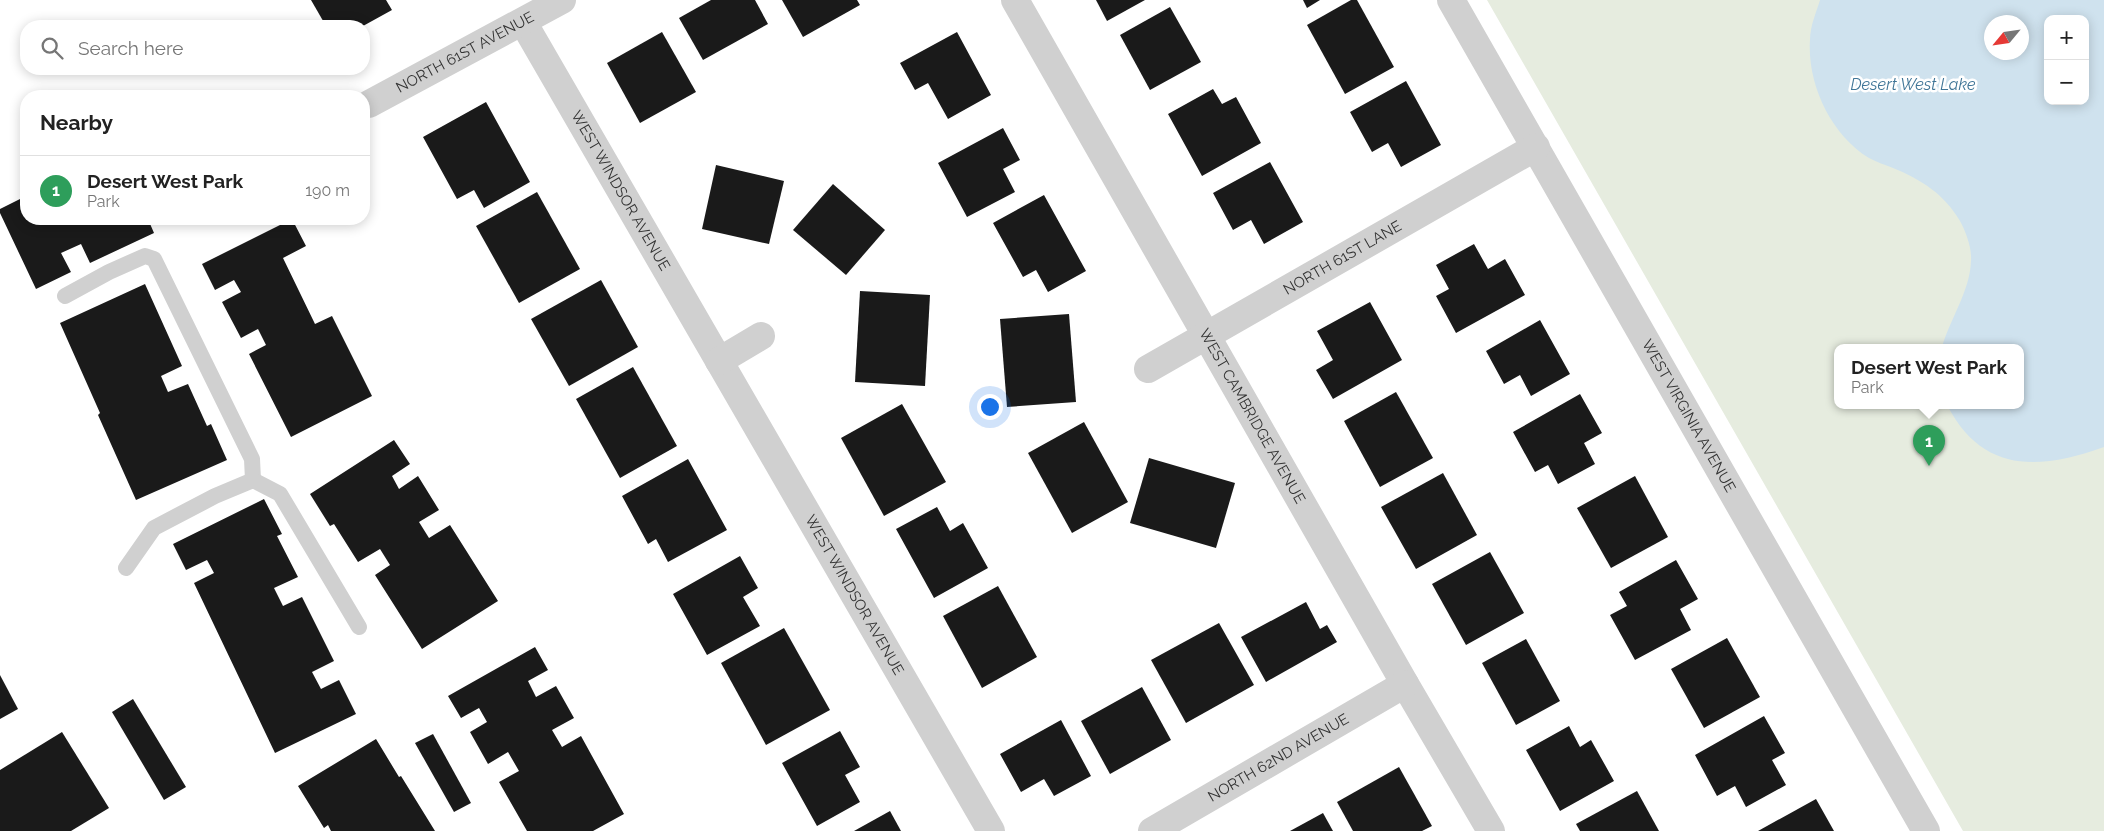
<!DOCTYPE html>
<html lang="en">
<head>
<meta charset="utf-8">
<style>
  body { margin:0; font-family:Raleway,sans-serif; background:#f6f6f6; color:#222 }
  .controls { position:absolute; right:15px; top:15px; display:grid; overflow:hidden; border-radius:10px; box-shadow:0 2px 12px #0003 }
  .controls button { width:45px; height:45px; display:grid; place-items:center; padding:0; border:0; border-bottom:1px solid #e0e0e0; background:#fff; color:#222; font:25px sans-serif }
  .compass { position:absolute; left:1984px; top:15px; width:45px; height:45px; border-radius:50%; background:#fff; box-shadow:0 2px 12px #0003; rotate:241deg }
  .you { position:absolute; left:989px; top:406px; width:18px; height:18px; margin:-12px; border:4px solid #fff; border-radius:50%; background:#1a73e8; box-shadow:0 0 0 8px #1a73e833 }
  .badge { display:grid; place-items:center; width:32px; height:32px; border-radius:50%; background:#e63946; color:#fff; font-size:16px; font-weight:700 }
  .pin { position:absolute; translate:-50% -41px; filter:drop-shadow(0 1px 2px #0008) }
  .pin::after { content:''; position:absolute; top:26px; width:18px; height:15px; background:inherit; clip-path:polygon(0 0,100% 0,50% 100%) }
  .popup { position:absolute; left:1834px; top:344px; width:190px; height:65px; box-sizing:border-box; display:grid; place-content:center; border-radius:10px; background:#fff; filter:drop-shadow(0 1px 4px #0005); font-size:16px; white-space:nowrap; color:#767676 }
  .popup b { font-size:19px; color:#222 }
  .popup::after { content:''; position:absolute; left:50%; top:100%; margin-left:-10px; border:10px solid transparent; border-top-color:#fff }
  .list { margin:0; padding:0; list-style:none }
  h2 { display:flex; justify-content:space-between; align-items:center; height:65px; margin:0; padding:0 20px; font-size:21px }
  h2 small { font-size:16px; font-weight:400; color:#767676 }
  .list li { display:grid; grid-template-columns:32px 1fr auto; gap:15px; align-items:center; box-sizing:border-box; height:70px; padding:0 20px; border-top:1px solid #e0e0e0 }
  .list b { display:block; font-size:19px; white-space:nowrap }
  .list p { margin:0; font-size:16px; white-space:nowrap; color:#767676 }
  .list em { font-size:16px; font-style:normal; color:#767676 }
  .icon { flex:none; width:28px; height:28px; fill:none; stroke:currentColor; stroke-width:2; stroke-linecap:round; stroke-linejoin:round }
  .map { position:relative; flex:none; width:2104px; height:831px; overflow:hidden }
  .search { position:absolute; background:#fff; box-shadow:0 2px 12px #0003; left:20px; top:20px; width:350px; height:55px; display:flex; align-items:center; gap:12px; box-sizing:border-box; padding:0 18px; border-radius:20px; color:#767676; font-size:19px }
  .panel { position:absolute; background:#fff; box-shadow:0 2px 12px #0003; left:20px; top:90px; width:350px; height:135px; border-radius:20px }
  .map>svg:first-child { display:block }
</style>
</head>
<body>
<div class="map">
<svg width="2104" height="831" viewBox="0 0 2104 831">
  <rect width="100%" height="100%" fill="#fff"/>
  <path fill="#e6ecdf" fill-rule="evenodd" d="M1487,0h617v831h-141zM2048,19h37v82h-37zM1992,22h30v30h-30zM1838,347h182v58h-182z"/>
  <path fill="#cfe2ee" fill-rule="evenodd" d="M1820,0h284v447c-65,23 -121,27 -157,-42h73v-58h-78c8,-28 28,-56 29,-86 1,-13 -5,-29 -11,-40 -16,-27 -38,-41 -67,-53 -7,-3 -17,-6 -24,-10 -38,-23 -62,-74 -59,-118 0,-14 6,-27 10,-40zM2048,19h37v82h-37zM1992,22h30v30h-30z"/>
  <g fill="#1a1a1a">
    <path d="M311,0h75l6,10 -29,16h-37z"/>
    <path d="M711,0h44l13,24 -65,36 -24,-42z"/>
    <path d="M782,0h75l3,5 -57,32z"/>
    <path d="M1096,0h49l-38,21z"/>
    <path d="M1303,0h17l-13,8z"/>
    <path d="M1351,0h6l37,67 -49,27 -38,-69z"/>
    <path d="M1170,7l31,55 -51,28 -30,-55z"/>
    <path d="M662,32l34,60 -56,31 -33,-60z"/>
    <path d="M957,32l34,63 -43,24 -20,-36 -13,7 -15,-27z"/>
    <path d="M1406,81l35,64 -40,22 -13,-24 -16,9 -22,-40z"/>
    <path d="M1213,89l9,15 14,-7 25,46 -59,33 -34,-62z"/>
    <path d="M486,102l44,80 -46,26 -10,-18 -17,9 -34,-62z"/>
    <path d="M1003,128l17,32 -17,9 12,23 -48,25 -29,-54z"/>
    <path d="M1270,162l33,60 -39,22 -13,-24 -18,10 -20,-37z"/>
    <path d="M716,165l68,16 -15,63 -67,-15z"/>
    <path d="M833,184l52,46 -39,45 -53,-45z"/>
    <path d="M537,192l43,77 -61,34 -43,-77z"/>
    <path d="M1044,195l42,76 -38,21 -12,-22 -13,7 -30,-54z"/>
    <path d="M26,196v23h122l6,14 -64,30 -9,-19 -20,9 10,19 -35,17 -36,-76v-4z"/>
    <path d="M170,219h18l-14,6z"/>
    <path d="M292,219l14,27 -23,12 32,66 17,-8 40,80 -81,41 -42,-83 17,-9 -8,-16 -17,9 -19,-36 19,-10 -7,-12 -19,10 -13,-26z"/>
    <path d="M1474,244l14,25 17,-10 20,36 -69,38 -20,-37 13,-7 -13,-24z"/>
    <path d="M601,280l37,67 -69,39 -38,-67z"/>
    <path d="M145,284l37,82 -21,10 7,16 20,-8 19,42 4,-2 16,36 -91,40 -38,-85 2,-2 -40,-90z"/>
    <path d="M860,291l70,4 -5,91 -70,-4z"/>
    <path d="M1370,302l32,58 -69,39 -17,-29 17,-10 -16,-29z"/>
    <path d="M1069,314l7,88 -69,5 -7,-88z"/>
    <path d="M1540,320l30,54 -39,22 -11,-21 -16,9 -18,-33z"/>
    <path d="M633,367l44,79 -57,32 -44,-79z"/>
    <path d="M1396,392l37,66 -53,29 -36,-66z"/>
    <path d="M1580,394l22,39 -18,10 11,21 -37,20 -10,-19 -13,7 -22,-40z"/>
    <path d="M902,404l44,78 -62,34 -43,-78z"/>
    <path d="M1084,422l44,80 -56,31 -44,-80z"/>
    <path d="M394,440l16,24 -18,12 7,13 19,-13 21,34 -20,12 10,16 21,-13 48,76 -76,48 -47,-74 15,-10 -10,-16 -22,13 -24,-38 -4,2 -20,-32z"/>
    <path d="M1149,458l86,25 -19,65 -86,-25z"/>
    <path d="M688,459l39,71 -59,32 -12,-23 -8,5 -26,-48z"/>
    <path d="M1443,473l34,62 -61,34 -35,-62z"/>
    <path d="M1635,476l33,61 -57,31 -34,-60z"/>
    <path d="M264,499l18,35 -5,2 21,41 -24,11 9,18 19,-9 32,64 -22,11 9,17 18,-9 17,34 -81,39 -81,-170 20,-10 -7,-13 -21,10 -13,-26z"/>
    <path d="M937,507l13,24 13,-8 25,45 -54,30 -38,-69z"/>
    <path d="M1490,552l34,61 -58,32 -34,-61z"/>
    <path d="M740,556l18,32 -15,9 17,29 -53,29 -34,-61z"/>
    <path d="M1676,560l22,39 -18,10 11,21 -56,30 -25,-45 17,-9 -8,-14z"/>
    <path d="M998,586l39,71 -55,31 -39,-72z"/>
    <path d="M1306,602l14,27 7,-4 10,17 -71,40 -25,-45z"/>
    <path d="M1219,623l35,62 -68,38 -35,-63z"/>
    <path d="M784,628l46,82 -64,35 -45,-82z"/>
    <path d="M1727,638l33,59 -56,31 -33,-59z"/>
    <path d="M1526,639l34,62 -44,24 -34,-62z"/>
    <path d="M535,647l13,23 -20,11 8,16 20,-11 18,32 -22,12 10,17 19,-11 43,78 -31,17h-66l-28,-49 20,-11 -11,-19 -20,12 -18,-32 17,-10 -8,-14 -18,10 -13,-22z"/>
    <path d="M0,675l18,34 -18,10z"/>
    <path d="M1142,687l29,53 -61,34 -29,-53z"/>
    <path d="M133,699l53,88 -22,13 -52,-88z"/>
    <path d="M1764,716l21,37 -13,7 14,25 -40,22 -11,-21 -18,10 -22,-41z"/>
    <path d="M1061,720l30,56 -37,20 -10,-17 -23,13 -21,-38z"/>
    <path d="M1569,726l11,21 11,-7 23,41 -54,30 -34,-61z"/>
    <path d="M840,731l20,36 -15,8 15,27 -43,24 -35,-63z"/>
    <path d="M62,732l47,76 -38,23h-71v-61z"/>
    <path d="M433,734l38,69 -17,9 -39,-69z"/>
    <path d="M376,739l23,38 2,-1 34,55h-104l-3,-6 -4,3 -26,-42z"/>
    <path d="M1399,767l33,59 -10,5h-69l-16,-29z"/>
    <path d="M1637,791l22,40h-79l-4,-7z"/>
    <path d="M1816,799l18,32h-76z"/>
    <path d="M890,811l11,20h-47z"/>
    <path d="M1323,813l10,18h-43z"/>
  </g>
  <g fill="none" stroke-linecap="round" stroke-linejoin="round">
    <g stroke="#d0d0d0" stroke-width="16">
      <path d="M65,296l44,-24 36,-16 9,3 98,200 1,21"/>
      <path d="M126,568l28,-40 61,-32 38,-16 27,14 79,133"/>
    </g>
    <g stroke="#d0d0d0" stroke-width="28">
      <path id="s1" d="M1015,0l390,684 86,147"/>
      <path id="s2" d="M1451,0l475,831"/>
      <path id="s3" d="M523,22l468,809"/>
      <path id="s4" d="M369,104l193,-104"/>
      <path d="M719,361l42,-25"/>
      <path id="s5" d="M1148,369l388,-222"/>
      <path id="s6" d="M1152,831l253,-147"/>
    </g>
  </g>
  <g text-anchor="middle" stroke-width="5" stroke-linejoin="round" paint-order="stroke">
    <g font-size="15" fill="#333" stroke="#fff">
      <text dy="5" stroke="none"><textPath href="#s4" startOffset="109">NORTH 61ST AVENUE</textPath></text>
      <text dy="5" stroke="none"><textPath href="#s3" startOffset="195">WEST WINDSOR AVENUE</textPath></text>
      <text dy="5" stroke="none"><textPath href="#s5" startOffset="224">NORTH 61ST LANE</textPath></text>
      <text dy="5" stroke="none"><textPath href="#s2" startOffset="479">WEST VIRGINIA AVENUE</textPath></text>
      <text dy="5" stroke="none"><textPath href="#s1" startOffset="479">WEST CAMBRIDGE AVENUE</textPath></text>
      <text dy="5" stroke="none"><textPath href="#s3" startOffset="662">WEST WINDSOR AVENUE</textPath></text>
      <text dy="5" stroke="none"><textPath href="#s6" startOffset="146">NORTH 62ND AVENUE</textPath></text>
    </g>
    <g font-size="16" font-style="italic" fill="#3f7597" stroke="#fff">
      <text x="1913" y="90">Desert West Lake</text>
    </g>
  </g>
</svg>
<div class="controls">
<button>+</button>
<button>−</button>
</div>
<svg class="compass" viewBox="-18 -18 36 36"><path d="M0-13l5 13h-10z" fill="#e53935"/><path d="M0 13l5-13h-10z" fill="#767676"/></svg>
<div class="you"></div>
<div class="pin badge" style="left:1929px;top:466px;background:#2e9e5b">1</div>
<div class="popup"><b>Desert West Park</b>Park</div>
<div class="search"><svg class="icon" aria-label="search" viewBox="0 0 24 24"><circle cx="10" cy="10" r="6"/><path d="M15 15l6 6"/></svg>Search here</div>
<section class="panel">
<h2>Nearby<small></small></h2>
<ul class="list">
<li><span class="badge" style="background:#2e9e5b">1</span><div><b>Desert West Park</b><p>Park</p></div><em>190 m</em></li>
</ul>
</section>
</div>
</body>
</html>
